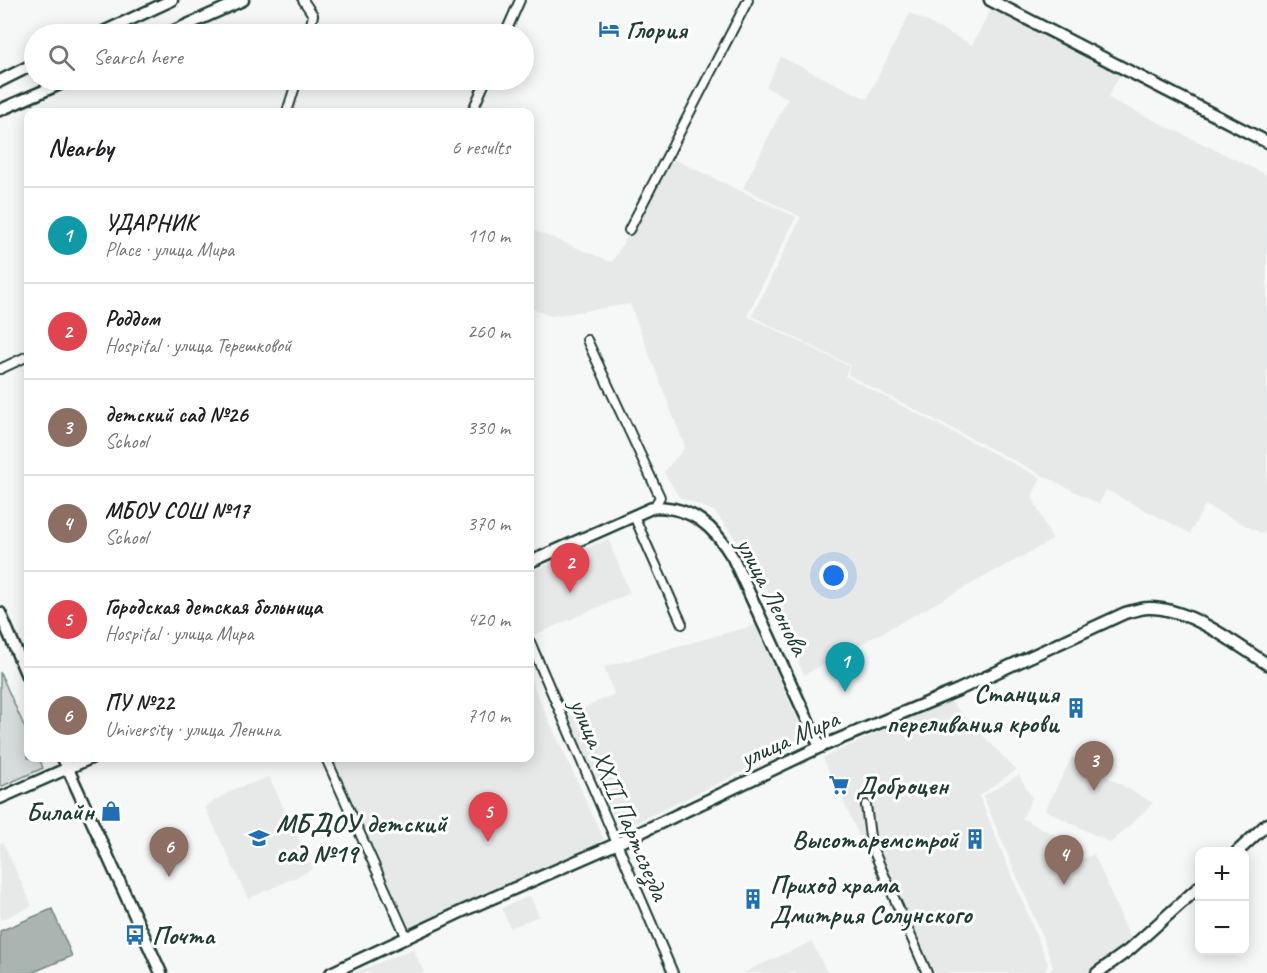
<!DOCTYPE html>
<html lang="en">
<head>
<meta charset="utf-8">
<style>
  body { margin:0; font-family:Caveat,sans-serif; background:#f6f6f6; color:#202124 }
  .controls { position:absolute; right:18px; bottom:18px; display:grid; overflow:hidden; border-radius:12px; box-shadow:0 3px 15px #0003 }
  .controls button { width:54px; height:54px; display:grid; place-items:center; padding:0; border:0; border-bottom:2px solid #e0e0e0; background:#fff; color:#202124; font:30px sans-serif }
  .you { position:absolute; left:834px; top:576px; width:21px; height:21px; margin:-15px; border:4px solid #fff; border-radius:50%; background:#1a73e8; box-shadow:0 0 0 9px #1a73e833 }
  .badge { display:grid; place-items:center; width:39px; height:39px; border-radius:50%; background:#111827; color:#fff; font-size:20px; font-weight:700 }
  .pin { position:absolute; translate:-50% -50px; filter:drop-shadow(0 2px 3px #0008) }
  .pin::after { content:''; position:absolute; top:32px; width:21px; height:18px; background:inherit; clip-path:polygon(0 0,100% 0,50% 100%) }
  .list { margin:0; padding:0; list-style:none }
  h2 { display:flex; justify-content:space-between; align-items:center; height:78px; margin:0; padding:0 24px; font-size:26px }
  h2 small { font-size:20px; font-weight:400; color:#757577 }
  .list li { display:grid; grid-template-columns:39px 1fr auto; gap:18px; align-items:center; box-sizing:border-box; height:96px; padding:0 24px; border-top:2px solid #e0e0e0 }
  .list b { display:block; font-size:22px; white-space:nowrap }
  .list p { margin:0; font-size:20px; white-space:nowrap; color:#757577 }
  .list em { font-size:20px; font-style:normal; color:#757577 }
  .icon { flex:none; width:33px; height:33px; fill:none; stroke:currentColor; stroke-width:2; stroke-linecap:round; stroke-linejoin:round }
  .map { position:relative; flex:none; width:1267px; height:973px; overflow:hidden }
  .search { position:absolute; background:#fff; box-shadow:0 3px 15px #0003; left:24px; top:24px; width:510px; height:66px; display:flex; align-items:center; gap:15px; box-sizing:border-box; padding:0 21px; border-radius:33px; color:#757577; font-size:22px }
  .panel { position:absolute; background:#fff; box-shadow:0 3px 15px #0003; left:24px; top:108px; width:510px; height:654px; border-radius:12px }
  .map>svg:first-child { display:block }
</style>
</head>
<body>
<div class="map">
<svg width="1267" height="973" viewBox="0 0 1267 973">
  <rect width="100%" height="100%" fill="#f6f7f7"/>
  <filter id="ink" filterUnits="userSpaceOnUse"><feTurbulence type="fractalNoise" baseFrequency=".0167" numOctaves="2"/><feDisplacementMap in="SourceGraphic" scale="12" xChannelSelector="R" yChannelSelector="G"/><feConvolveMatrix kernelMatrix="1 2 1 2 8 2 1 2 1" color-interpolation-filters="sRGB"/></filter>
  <g filter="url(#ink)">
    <g fill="#e6e9e8">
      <path d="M992,8l129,64 -13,26 159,77v352l-4,7 -58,-29 -15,28 -84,-43 -7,14 -251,-129 2,-10 -98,-49 49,-99 -58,-29 45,-90 -22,-11 15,-30 86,42 43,-86 62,32z"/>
      <path d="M673,159l123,58 -49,99 102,50 -4,10 196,102 -9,18 20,44 -248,135 -49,-111 -41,-53 -35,-14 -15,-25 21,-25 -55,-143 -79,12 -21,-8v-79l82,33z"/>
      <path d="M608,539l22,54 -100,44v-65z"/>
      <path d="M755,625l52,116 -187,89 -52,-114 46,-22 -10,-27z"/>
      <path d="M530,679l74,161 -195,89 -78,-171h199z"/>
      <path d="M949,700l67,70 -37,26 69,168 -4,9h-121l-100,-215z"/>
      <path d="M1072,757l81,46 -42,40 -66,-33z"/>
      <path d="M1019,775l13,23 -10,20 42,22 12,22 18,-8 38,88 -42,31h-41l4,-7 -10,-28 -60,-142z"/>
      <path d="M269,777l44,92 -65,30 -43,-92 27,-17z"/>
      <path d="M3,842l29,64 -32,14v-77z"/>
      <path d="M530,896l9,20 -29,12 -8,-20z"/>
      <path d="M812,942l15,31h-85z"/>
      <path d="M413,949l11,24h-70z"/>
    </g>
    <path fill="#d6dcdb" stroke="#7a8c88" stroke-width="1.5" d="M0,672l28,63v23h11l4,10 -43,19z"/>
    <path fill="#aab5b1" stroke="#72857f" stroke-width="1.5" d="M52,909l20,47 -41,17h-31v-42z"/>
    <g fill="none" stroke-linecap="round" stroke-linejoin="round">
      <g stroke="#1f3d34" stroke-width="12">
        <g id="street">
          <path d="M303,0l10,15 -4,19"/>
          <path d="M505,34l15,-34"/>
          <path d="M287,112l10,-32"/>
          <path d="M472,112l14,-32"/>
          <path d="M629,230l119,-230"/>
          <path d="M587,340l73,157 -6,10"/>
          <path d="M0,369l28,-13"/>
          <path d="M634,516l48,108"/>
          <path d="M530,642l143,331"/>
          <path d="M326,758l81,180"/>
          <path d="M866,805l5,40 56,128"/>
        </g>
      </g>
      <g stroke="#1f3d34" stroke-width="15">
        <g id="secondary">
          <path d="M990,0l277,142"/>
          <path d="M99,34l73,-34"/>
          <path d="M167,34l76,-34"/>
          <path d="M0,81l34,-17"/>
          <path d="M0,110l69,-30"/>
          <path d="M530,562l124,-55c38,0 60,19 79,51l87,189"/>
          <path d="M0,613l28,65"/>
          <path d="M63,758l98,215"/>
          <path d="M0,798l91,-40"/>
          <path d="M1237,852l30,-28"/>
          <path d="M331,973l134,-63 151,-66 204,-97 138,-57 167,-77c8,-2 16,-5 23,-5 41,-1 86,35 119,56"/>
          <path d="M1097,973l32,-23 71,-64"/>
        </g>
      </g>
      <use href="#street" stroke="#fff" stroke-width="8"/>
      <use href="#secondary" stroke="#fff" stroke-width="10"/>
    </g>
  </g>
  <defs>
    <g id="hotel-bare" transform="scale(1.62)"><path d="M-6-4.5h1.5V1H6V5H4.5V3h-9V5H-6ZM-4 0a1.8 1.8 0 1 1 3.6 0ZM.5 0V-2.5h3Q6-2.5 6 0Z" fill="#1f6fb2" stroke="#fff" stroke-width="2.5" paint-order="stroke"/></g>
    <g id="building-bare" transform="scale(1.62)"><path d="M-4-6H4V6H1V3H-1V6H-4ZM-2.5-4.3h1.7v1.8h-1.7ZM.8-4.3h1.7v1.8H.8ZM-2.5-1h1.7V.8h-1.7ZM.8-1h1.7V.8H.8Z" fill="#1f6fb2" stroke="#fff" stroke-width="2.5" paint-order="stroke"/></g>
    <g id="supermarket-bare" transform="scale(1.62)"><path d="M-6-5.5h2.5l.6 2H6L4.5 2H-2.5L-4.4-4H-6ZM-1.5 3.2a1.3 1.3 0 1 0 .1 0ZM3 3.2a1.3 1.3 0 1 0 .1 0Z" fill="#1f6fb2" stroke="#fff" stroke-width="2.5" paint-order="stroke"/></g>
    <g id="shop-bare" transform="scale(1.62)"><path d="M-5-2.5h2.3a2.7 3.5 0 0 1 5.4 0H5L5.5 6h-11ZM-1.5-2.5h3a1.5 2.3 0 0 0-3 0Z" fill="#1f6fb2" stroke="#fff" stroke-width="2.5" paint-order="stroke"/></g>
    <g id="school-bare" transform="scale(1.62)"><path d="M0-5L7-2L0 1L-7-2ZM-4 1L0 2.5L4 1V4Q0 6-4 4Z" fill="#1f6fb2" stroke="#fff" stroke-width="2.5" paint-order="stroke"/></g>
    <g id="bus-bare" transform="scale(1.62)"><path d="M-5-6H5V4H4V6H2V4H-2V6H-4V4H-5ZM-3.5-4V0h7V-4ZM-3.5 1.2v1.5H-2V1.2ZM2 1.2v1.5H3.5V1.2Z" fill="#1f6fb2" stroke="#fff" stroke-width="2.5" paint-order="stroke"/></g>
  </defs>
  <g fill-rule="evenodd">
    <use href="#hotel-bare" x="609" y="29"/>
    <use href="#building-bare" x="1076" y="708"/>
    <use href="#supermarket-bare" x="839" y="785"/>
    <use href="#shop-bare" x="111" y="811"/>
    <use href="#school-bare" x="259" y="838"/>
    <use href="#building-bare" x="975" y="839"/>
    <use href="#building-bare" x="753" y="899"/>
    <use href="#bus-bare" x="135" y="935"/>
  </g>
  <g text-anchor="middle" stroke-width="6" stroke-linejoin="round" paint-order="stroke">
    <g font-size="26" font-weight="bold" fill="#1f3d34" stroke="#fff" text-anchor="start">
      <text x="626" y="38">Глория</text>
      <text x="1059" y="702" text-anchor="end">Станция<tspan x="1059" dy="30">переливания крови</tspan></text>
      <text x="856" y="794">Доброцен</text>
      <text x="94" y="820" text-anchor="end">Билайн</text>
      <text x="276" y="832">МБДОУ детский<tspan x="276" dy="30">сад №19</tspan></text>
      <text x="958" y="848" text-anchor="end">Высотаремстрой</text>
      <text x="770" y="893">Приход храма<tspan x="770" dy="30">Дмитрия Солунского</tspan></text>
      <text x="152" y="944">Почта</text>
    </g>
    <g font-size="26" fill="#1f3d34" stroke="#fff">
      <text transform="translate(773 596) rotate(63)" y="9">улица Леонова</text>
      <text transform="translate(789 738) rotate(-24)" y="9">улица Мира</text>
      <text transform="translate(620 799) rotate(67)" y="9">улица XXII Партсъезда</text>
    </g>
  </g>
</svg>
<div class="controls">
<button>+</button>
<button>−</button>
</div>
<div class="you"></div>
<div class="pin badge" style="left:845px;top:692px;background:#0f9aa8">1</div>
<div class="pin badge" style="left:570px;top:593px;background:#e0444e">2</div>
<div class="pin badge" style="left:1094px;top:791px;background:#8d6e63">3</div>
<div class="pin badge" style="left:1064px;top:885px;background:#8d6e63">4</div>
<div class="pin badge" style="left:488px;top:842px;background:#e0444e">5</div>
<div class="pin badge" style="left:169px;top:877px;background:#8d6e63">6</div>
<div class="search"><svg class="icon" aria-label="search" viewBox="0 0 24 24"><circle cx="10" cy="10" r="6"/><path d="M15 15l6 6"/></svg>Search here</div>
<section class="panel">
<h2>Nearby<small>6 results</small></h2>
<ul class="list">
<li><span class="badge" style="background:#0f9aa8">1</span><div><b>УДАРНИК</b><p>Place · улица Мира</p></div><em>110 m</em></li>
<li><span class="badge" style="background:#e0444e">2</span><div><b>Роддом</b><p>Hospital · улица Терешковой</p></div><em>260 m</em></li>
<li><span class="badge" style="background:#8d6e63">3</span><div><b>детский сад №26</b><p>School</p></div><em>330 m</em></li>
<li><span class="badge" style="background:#8d6e63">4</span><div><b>МБОУ СОШ №17</b><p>School</p></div><em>370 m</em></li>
<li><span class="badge" style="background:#e0444e">5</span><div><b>Городская детская больница</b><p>Hospital · улица Мира</p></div><em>420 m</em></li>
<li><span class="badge" style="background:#8d6e63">6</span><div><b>ПУ №22</b><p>University · улица Ленина</p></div><em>710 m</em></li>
</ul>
</section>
</div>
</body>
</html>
